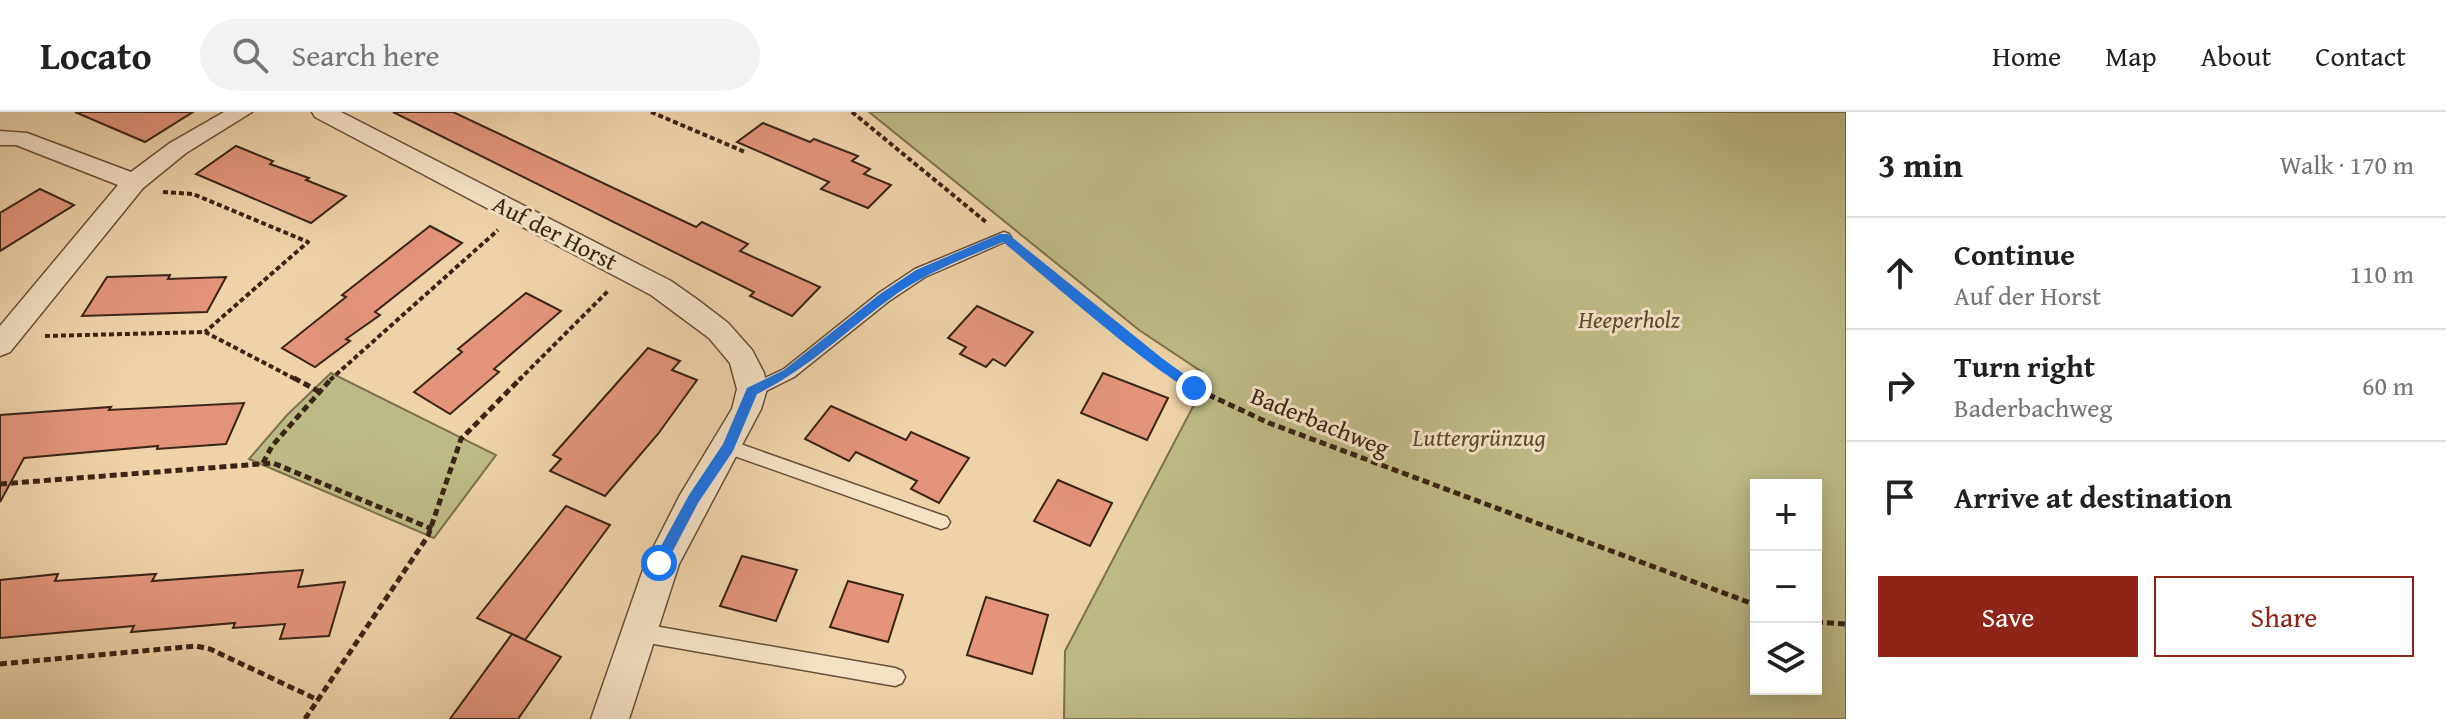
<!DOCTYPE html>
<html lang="en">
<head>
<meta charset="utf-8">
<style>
  body { margin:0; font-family:"Gentium Book Plus",serif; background:#f2f2f2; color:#202124 }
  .controls { position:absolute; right:24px; bottom:24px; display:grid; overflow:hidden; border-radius:0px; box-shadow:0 4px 20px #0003 }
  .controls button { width:72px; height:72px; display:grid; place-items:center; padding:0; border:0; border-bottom:2px solid #e0e0e0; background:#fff; color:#202124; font:40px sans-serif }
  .stop { position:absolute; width:24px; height:24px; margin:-18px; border:6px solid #1a73e8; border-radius:50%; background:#fff }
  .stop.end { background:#1a73e8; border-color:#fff; box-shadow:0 2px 8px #0008 }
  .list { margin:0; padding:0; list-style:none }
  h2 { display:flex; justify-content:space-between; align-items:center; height:104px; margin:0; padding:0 32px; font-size:34px }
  h2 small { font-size:26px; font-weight:400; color:#757577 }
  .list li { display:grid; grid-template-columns:52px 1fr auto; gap:24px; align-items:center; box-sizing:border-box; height:112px; padding:0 32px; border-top:2px solid #e0e0e0 }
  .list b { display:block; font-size:30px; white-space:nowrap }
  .list p { margin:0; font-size:26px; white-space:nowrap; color:#757577 }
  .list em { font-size:26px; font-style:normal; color:#757577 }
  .actions { display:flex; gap:16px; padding:24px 32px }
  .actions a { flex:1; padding:18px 0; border:2px solid #8f2418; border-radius:0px; text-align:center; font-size:28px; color:#8f2418 }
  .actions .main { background:#8f2418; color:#fff }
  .icon { flex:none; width:44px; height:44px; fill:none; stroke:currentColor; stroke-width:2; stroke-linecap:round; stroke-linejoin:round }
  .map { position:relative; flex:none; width:1846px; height:607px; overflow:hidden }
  header { display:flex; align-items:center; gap:48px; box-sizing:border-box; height:112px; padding:0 40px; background:#fff; border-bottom:2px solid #e0e0e0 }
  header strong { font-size:38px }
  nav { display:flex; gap:44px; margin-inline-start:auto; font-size:28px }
  .search { width:560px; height:72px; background:#f2f2f2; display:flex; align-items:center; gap:20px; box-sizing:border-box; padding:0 28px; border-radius:44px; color:#757577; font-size:30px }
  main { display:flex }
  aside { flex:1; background:#fff }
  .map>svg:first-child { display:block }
</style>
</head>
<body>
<header>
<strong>Locato</strong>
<div class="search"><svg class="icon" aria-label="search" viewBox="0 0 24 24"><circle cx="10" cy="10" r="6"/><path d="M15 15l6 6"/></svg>Search here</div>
<nav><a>Home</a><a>Map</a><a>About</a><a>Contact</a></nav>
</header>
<main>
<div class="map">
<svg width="1846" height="607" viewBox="0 0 1846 607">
  <rect width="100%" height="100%" fill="#eed3a9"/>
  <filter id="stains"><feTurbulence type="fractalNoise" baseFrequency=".0025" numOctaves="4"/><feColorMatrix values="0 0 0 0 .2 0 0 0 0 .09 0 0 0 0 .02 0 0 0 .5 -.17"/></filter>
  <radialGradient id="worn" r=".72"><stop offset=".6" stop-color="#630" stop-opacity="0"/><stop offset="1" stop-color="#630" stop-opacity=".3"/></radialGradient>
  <g fill="#bdbb85" stroke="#7c704e" stroke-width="2" fill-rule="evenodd">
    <path d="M869,0h977v607h-782l1,-68 132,-252 5,-27 -63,-42zM1756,373h60v204h-60z"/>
    <path d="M331,261l165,82 -62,83 -185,-79 38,-44z"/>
  </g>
  <g fill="#e3947a" stroke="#3a2416" stroke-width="2">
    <path d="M75,0h118l-48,30z"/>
    <path d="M393,0h60l243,115 6,-5 46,22 -8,7 80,36 -28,29 -42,-20 4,-4z"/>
    <path d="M763,11l47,19 4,-3 44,17 -6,5 18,8 -6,5 27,11 -23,23 -47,-19 8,-7 -92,-40z"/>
    <path d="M236,34l37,15 -3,3 39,14 -3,2 40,16 -35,27 -115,-49z"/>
    <path d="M40,77l34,16 -74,46v-38z"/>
    <path d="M430,114l32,17 -87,69 5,3 -34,24 4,2 -35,26 -33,-19 64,-51 -4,-2z"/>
    <path d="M170,163l-2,4 58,-2 -19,35 -125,4 25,-39z"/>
    <path d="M526,181l35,18 -67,58 5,3 -49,42 -36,-22 48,-40 -4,-3z"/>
    <path d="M977,194l56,26 -28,34 -12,-7 -7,8 -26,-13 6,-7 -18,-9z"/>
    <path d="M648,236l32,13 -8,9 25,10 -39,54 -53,62 -55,-25 11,-12 -8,-4z"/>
    <path d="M1103,261l65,25 -21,42 -66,-27z"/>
    <path d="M244,291l-18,41 -69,5 1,-3 -134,12 -24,44v-87l111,-8 -2,3z"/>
    <path d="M831,294l75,34 5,-8 58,26 -30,45 -28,-14 6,-8 -61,-29 -7,9 -44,-22z"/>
    <path d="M1058,368l54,23 -22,43 -56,-25z"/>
    <path d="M566,394l44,19 -85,115 -48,-22z"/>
    <path d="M742,444l55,14 -21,51 -56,-15z"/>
    <path d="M303,458l-5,17 47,-5 -16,54 -49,3 5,-15 -52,4 2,-5 -104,9 3,-6 -134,12v-58l58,-6 -3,7 101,-7 -4,7z"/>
    <path d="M848,469l55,14 -15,47 -58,-15z"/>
    <path d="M986,485l62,18 -16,59 -65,-19z"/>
    <path d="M512,522l49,23 -43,62h-68z"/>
  </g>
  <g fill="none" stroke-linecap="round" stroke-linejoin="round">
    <g stroke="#67503b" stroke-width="3">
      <g id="lane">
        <path d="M1004,120l5,2 2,3 -2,3 -84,37 -36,24 -95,76 -36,18h-12l-2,-4 2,-4 38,-18 95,-76 36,-24z"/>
        <path d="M729,328l218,77 3,5 -3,5 -6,2 -218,-77 -2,-5 2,-5z"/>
        <path d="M637,511l258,45 7,3 3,6 -3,6 -7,3 -258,-45 -7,-3 -2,-6 2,-6z"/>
      </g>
    </g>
    <g stroke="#67503b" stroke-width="3">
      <g id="street">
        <path d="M224,0h28l-66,41 -43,35 -133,164 -10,4v-30l118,-141 -102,-40h-16v-14l27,2 104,39 39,-29z"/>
        <path d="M312,0h29l330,169 27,19 30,23 24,27 12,23 3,16 -6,20 -82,155 -50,155h-38l54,-155 35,-69 52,-86 5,-20 -7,-26 -21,-25 -58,-43 -336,-178z"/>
      </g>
    </g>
    <g stroke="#3a2416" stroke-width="4" stroke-dasharray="5 3" stroke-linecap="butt">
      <path d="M651,0l94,40"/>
      <path d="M852,0l134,110"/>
      <path d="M163,80l30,2 115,48 -103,90"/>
      <path d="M1022,139l161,129"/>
      <path d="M45,224l160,-4 92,48"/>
      <path d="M330,268l168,-150"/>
      <path d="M519,268l89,-89"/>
    </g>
    <g stroke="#3a2416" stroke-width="5" stroke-dasharray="7 4" stroke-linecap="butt">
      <path d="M294,266l24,13"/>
      <path d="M1180,266l14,10 75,35 487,182"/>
      <path d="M263,351l9,-17 60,-68"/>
      <path d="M0,372l273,-21 159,66"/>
      <path d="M1816,510l30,2"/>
      <path d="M0,552l196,-18 14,3 108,51"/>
      <path d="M305,607l123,-183 33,-97 60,-61"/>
    </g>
    <use href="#lane" fill="#f4e2c7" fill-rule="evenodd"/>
    <use href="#street" fill="#f4e2c7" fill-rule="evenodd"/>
  </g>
  <path fill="#1a73e8" d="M1000,122h8l155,125 36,26v7c-20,3 -170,-129 -196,-150 -40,17 -81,32 -116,59 -43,32 -81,69 -130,93l-24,57 -35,52 -34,65h-10v-9l35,-64 34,-51 24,-56 37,-18 96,-76 36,-24z"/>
  <g text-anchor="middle" stroke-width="6" stroke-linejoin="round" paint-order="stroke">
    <g font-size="24" fill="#3a2416" stroke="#f4e2c7">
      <text transform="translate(555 121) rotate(27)" y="8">Auf der Horst</text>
      <text transform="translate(1320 310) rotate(22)" y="8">Baderbachweg</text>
    </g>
    <g font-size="24" font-style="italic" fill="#5b4a32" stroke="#f4e2c7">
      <text x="1629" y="216">Heeperholz</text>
      <text x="1479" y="334">Luttergrünzug</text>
    </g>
  </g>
  <rect width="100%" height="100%" filter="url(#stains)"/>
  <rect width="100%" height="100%" fill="url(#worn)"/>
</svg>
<div class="controls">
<button>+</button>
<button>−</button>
<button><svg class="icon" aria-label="layers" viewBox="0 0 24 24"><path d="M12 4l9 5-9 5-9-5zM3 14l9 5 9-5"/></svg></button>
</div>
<div class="stop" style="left:659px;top:451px"></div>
<div class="stop end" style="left:1194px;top:276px"></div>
</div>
<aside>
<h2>3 min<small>Walk · 170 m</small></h2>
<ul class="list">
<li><svg class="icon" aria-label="ahead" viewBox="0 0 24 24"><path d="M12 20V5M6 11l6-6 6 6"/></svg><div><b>Continue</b><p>Auf der Horst</p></div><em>110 m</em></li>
<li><svg class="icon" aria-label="right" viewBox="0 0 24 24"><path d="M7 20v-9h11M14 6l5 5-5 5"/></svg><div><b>Turn right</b><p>Baderbachweg</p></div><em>60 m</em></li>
<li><svg class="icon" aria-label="arrive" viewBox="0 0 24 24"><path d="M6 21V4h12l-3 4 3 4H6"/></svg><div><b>Arrive at destination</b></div></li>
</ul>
<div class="actions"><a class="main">Save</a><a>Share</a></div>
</aside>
</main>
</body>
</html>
